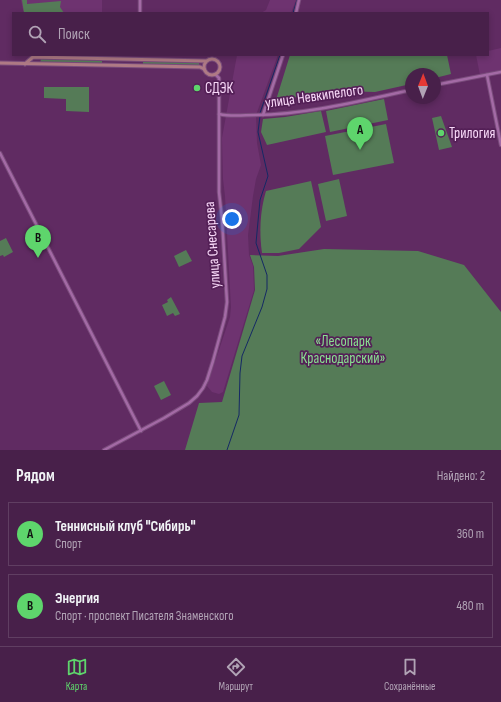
<!DOCTYPE html>
<html lang="ru">
<head>
<meta charset="utf-8">
<style>
  body { margin:0; font-family:"Sofia Sans Condensed",sans-serif; background:#522d54; color:#f1f3f6 }
  .compass { position:absolute; left:405px; top:68px; width:36px; height:36px; border-radius:50%; background:#48204a; box-shadow:0 2px 6px #0003; rotate:1deg }
  .you { position:absolute; left:232px; top:219px; width:14px; height:14px; margin:-10px; border:3px solid #fff; border-radius:50%; background:#1a73e8; box-shadow:0 0 0 6px #1a73e833 }
  .badge { display:grid; place-items:center; width:26px; height:26px; border-radius:50%; background:#5ed56c; color:#111; font-size:13px; font-weight:700 }
  .pin { position:absolute; translate:-50% -33px; filter:drop-shadow(0 1px 2px #0008) }
  .pin::after { content:''; position:absolute; top:21px; width:14px; height:12px; background:inherit; clip-path:polygon(0 0,100% 0,50% 100%) }
  .list { margin:0; padding:0; list-style:none }
  h2 { display:flex; justify-content:space-between; align-items:center; height:52px; margin:0; padding:0 16px; font-size:17px }
  h2 small { font-size:13px; font-weight:400; color:#b1a3b5 }
  .list li { display:grid; grid-template-columns:26px 1fr auto; gap:12px; align-items:center; box-sizing:border-box; height:64px; margin:0 8px 8px; padding:0 8px; border:1px solid #603e62; border-radius:0px }
  .list b { display:block; font-size:15px; white-space:nowrap }
  .list p { margin:0; font-size:13px; white-space:nowrap; color:#b1a3b5 }
  .list em { font-size:13px; font-style:normal; color:#b1a3b5 }
  .icon { flex:none; width:22px; height:22px; fill:none; stroke:currentColor; stroke-width:2; stroke-linecap:round; stroke-linejoin:round }
  .map { position:relative; flex:none; width:501px; height:450px; overflow:hidden }
  .search { position:absolute; background:#48204a; box-shadow:0 2px 6px #0003; left:12px; right:12px; top:12px; height:44px; display:flex; align-items:center; gap:10px; box-sizing:border-box; padding:0 14px; border-radius:0px; color:#b1a3b5; font-size:15px }
  .sheet { height:196px; background:#48204a }
  nav { display:flex; justify-content:space-around; align-items:center; box-sizing:border-box; height:56px; border-top:1px solid #603e62; background:#48204a; font-size:11px; color:#b1a3b5 }
  nav a { display:grid; justify-items:center; gap:2px }
  nav .on { color:#5ed56c }
  .map>svg:first-child { display:block }
</style>
</head>
<body>
<div class="map">
<svg width="501" height="450" viewBox="0 0 501 450">
  <rect width="100%" height="100%" fill="#602b62"/>
  <g fill="#6e3370">
    <path d="M21,0h81v13h-77l-2,-3z"/>
    <path d="M270,0h26l-5,13h-30l5,-3z"/>
    <path d="M501,48v23l-21,4 -4,-20h12v-4z"/>
    <path d="M237,55h41l-22,60 1,28 4,22 -5,14 -3,17 -5,39 1,20 4,11 1,24 -31,102 -4,2 -7,-2 -5,-6 23,-69 1,-10 -6,-111 -2,-17 -1,-41z"/>
  </g>
  <g fill="#557b57">
    <path d="M22,0h5v4l34,-3 -1,6 4,6h-40z"/>
    <path d="M290,55h157l4,19 -16,4v-4h-24v10l-36,8 -35,-1 -64,9z"/>
    <path d="M41,59l61,1v4l-62,-1z"/>
    <path d="M143,61l56,1v3l-56,-1z"/>
    <path d="M44,87h45v25l-23,-1v-12l-22,-1z"/>
    <path d="M384,99l4,21 -58,12 -4,-21z"/>
    <path d="M321,111l5,21 -59,13 -6,-13 2,-13 22,-2z"/>
    <path d="M441,116l11,31 -13,3 -7,-32z"/>
    <path d="M386,124l8,39 -61,12 -8,-39z"/>
    <path d="M339,179l8,37 -21,5 -8,-37z"/>
    <path d="M311,181l10,46 -22,22 -20,4h-17c-3,-21 -2,-42 4,-62z"/>
    <path d="M6,238l7,14 -9,5 -1,-2 -3,1v-15z"/>
    <path d="M324,249l94,2 46,14 37,47v138h-316l14,-47 23,-1 33,-112 -1,-23 -4,-12 28,1z"/>
    <path d="M186,250l6,11 -13,6 -5,-11z"/>
    <path d="M171,297l9,17 -5,2 -2,-3 -6,3 -5,-11 6,-3 -1,-2z"/>
    <path d="M164,381l7,14 -10,5 -7,-14z"/>
  </g>
  <g fill="none" stroke-linecap="round" stroke-linejoin="round">
    <g stroke="#152965" stroke-width="1">
      <path d="M293,13l4,-13"/>
      <path d="M260,113l20,-58"/>
      <path d="M227,450l12,-35 1,-42 2,-17 20,-49 5,-18v-14l-11,-32 4,-43 8,-24 -10,-44 2,-16"/>
    </g>
    <g stroke="#794b7b" stroke-width="4.5">
      <g id="street">
        <path d="M140,13v-13"/>
        <path d="M296,13l3,-13"/>
        <path d="M487,75l14,70"/>
        <path d="M435,85l66,-13"/>
        <path d="M219,114c12,3 25,1 37,1 53,-1 103,-14 155,-25"/>
        <path d="M263,115l20,-60"/>
        <path d="M0,153l141,278"/>
        <path d="M104,450l60,-32 25,-15 8,-7 6,-8 4,-8 6,-19 12,-44 2,-15 -5,-83 -3,-27v-114l-4,-4"/>
      </g>
    </g>
    <g stroke="#794b7b" stroke-width="5">
      <g id="secondary">
        <circle cx="212" cy="67" r="8"/>
        <path d="M0,63l200,4 4,2"/>
        <path d="M25,64l8,-7 173,4"/>
      </g>
    </g>
    <use href="#street" stroke="#a36aa5" stroke-width="2.5"/>
    <use href="#secondary" stroke="#af7a85" stroke-width="3"/>
  </g>
  <g fill="#5ed56c" stroke="#542057" stroke-width="1.5">
    <circle cx="197" cy="88" r="4"/>
    <circle cx="441" cy="133" r="4"/>
  </g>
  <g text-anchor="middle" stroke-width="3.5" stroke-linejoin="round" paint-order="stroke">
    <g font-size="15" fill="#f8d8f8" stroke="#542057" text-anchor="start">
      <text x="205" y="93">СДЭК</text>
      <text x="449" y="138">Трилогия</text>
    </g>
    <g font-size="15" fill="#f8d8f8" stroke="#542057">
      <text transform="translate(314 96) rotate(-8)" y="5">улица Невкипелого</text>
      <text transform="translate(212 245) rotate(-94)" y="5">улица Снесарева</text>
    </g>
    <g font-size="15" fill="#89e090" stroke="#542057">
      <text x="343" y="346">«Лесопарк<tspan x="343" dy="17">Краснодарский»</tspan></text>
    </g>
  </g>
</svg>
<svg class="compass" viewBox="-18 -18 36 36"><path d="M0-13l5 13h-10z" fill="#e53935"/><path d="M0 13l5-13h-10z" fill="#b1a3b5"/></svg>
<div class="you"></div>
<div class="pin badge" style="left:360px;top:150px">A</div>
<div class="pin badge" style="left:38px;top:258px">B</div>
<div class="search"><svg class="icon" aria-label="search" viewBox="0 0 24 24"><circle cx="10" cy="10" r="6"/><path d="M15 15l6 6"/></svg>Поиск</div>
</div>
<section class="sheet">
<h2>Рядом<small>Найдено: 2</small></h2>
<ul class="list">
<li><span class="badge">A</span><div><b>Теннисный клуб &quot;Сибирь&quot;</b><p>Спорт</p></div><em>360 m</em></li>
<li><span class="badge">B</span><div><b>Энергия</b><p>Спорт · проспект Писателя Знаменского</p></div><em>480 m</em></li>
</ul>
</section>
<nav>
<a class="on"><svg class="icon" aria-label="map" viewBox="0 0 24 24"><path d="M3 6l6-2 6 2 6-2v14l-6 2-6-2-6 2zM9 4v14M15 6v14"/></svg>Карта</a>
<a><svg class="icon" aria-label="directions" viewBox="0 0 24 24"><path d="M12 3l9 9-9 9-9-9zM9 14v-3h6M13 9l2 2-2 2"/></svg>Маршрут</a>
<a><svg class="icon" aria-label="saved" viewBox="0 0 24 24"><path d="M7 4h10v16l-5-4-5 4z"/></svg>Сохранённые</a>
</nav>
</body>
</html>
